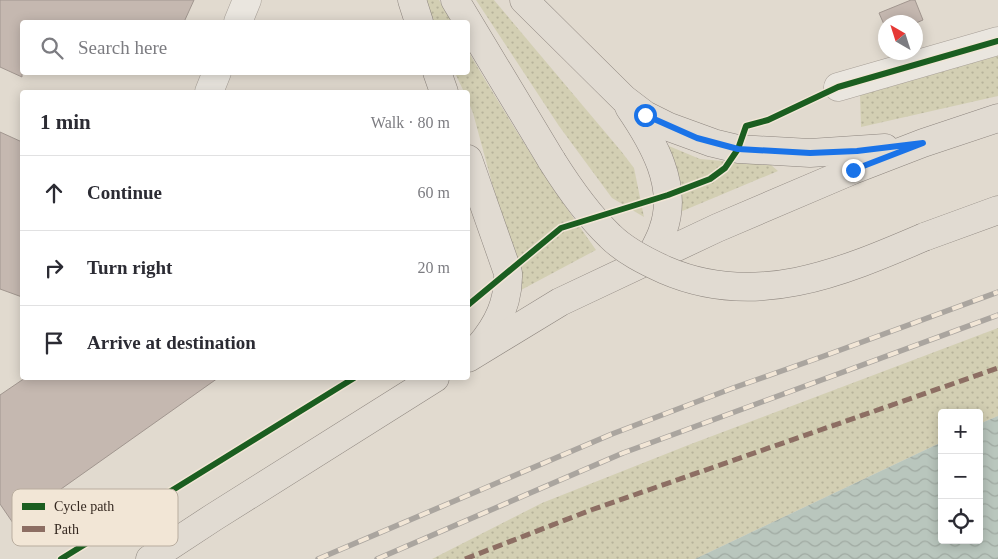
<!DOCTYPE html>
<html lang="en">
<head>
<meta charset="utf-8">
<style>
  body { margin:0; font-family:Georgia,serif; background:#f7f7f7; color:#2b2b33 }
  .controls { position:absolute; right:15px; bottom:15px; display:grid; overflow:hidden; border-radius:5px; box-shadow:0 2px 12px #0003 }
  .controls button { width:45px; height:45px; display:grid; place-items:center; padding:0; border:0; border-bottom:1px solid #e1e1e2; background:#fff; color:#2b2b33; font:25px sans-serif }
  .compass { position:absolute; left:878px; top:15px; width:45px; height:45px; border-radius:50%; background:#fff; box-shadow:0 2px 12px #0003; rotate:321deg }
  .stop { position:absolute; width:15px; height:15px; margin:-11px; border:4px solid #1a73e8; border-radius:50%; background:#fff }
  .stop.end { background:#1a73e8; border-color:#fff; box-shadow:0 1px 5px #0008 }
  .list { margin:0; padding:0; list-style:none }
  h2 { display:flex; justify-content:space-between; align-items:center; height:65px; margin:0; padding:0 20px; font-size:21px }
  h2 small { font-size:16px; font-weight:400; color:#7c7c81 }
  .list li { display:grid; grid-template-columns:32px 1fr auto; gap:15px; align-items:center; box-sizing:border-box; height:75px; padding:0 20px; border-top:1px solid #e1e1e2 }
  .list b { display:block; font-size:19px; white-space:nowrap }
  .list em { font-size:16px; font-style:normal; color:#7c7c81 }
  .icon { flex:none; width:28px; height:28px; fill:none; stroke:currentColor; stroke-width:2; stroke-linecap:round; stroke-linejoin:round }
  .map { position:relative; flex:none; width:998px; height:559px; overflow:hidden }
  .search { position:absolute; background:#fff; box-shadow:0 2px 12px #0003; left:20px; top:20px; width:450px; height:55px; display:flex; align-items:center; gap:12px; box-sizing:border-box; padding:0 18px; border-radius:5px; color:#7c7c81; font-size:19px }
  .panel { position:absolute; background:#fff; box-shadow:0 2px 12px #0003; left:20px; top:90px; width:450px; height:290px; border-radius:5px }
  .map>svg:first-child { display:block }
</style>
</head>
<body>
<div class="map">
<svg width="998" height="559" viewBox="0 0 998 559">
  <defs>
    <pattern id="green-dots" width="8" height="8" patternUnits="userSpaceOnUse" patternTransform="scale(1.25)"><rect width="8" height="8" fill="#d3cfb3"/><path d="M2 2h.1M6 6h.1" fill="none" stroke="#b6b29a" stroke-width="1.8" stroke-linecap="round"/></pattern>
    <pattern id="water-waves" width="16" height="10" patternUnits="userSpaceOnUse" patternTransform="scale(1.25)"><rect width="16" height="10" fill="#b9c6bd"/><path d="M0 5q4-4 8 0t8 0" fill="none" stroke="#a0aaa2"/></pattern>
  </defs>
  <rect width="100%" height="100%" fill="#e1dacf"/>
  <g fill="url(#green-dots)">
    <path d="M425,0h14l13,22h-18z"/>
    <path d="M476,0h18l127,151 13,17 10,49 -32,-19 -53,-72z"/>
    <path d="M468,51c40,68 82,135 128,199l-75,40 -48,-177 -5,-12v-9h-4l-9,-19 13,-1z"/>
    <path d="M998,54v42l-137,31 -1,-32z"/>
    <path d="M664,144l36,15 71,6 7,6 -105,44z"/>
    <path d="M998,328v88l-19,8v-11h-37v29l-247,117h-263l110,-56 149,-59z"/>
  </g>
  <path fill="url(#water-waves)" d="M998,416v143h-303l247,-117v98h37v-116z"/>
  <g fill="#c5b8b0" stroke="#a1968f">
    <path d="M0,0h194l-10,22h-162v55l-22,-10z"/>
    <path d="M911,0h4l8,20 -7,3 -30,-1v7l-7,-16z"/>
    <path d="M0,132l22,10v155l-22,-8z"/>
    <path d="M25,378h193l-205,145 -13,-19v-109z"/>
  </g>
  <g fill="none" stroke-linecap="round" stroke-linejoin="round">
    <g stroke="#a79f97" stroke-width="29">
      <g id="minor">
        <path d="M238,22l9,-22"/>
        <path d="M838,87l160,-46"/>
        <path d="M209,92l8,-20"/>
      </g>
    </g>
    <g stroke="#8d857e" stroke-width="29">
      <g id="major">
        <path d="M412,0l7,22"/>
        <path d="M455,0l97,161"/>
        <path d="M524,0l100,99 21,16 24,12 44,16 25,6 72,4 75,-5"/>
        <path d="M437,72l7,20"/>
        <path d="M629,107c24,35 50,79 34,123 -3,10 -9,19 -13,28"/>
        <path d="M468,159l40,114c1,29 -10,52 -29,74"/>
        <path d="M924,237l74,-27"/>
        <path d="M468,358l92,-56 157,-74 136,-58 70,-27 75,-25"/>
        <path d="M150,559l64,-42 221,-139"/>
      </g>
    </g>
    <use href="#minor" stroke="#eae6df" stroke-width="28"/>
    <use href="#major" stroke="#e1dbd2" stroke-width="28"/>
    <g stroke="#aaa59f" stroke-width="5.5">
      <g id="rail">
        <path d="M318,559l294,-125 121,-46 91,-32 174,-64"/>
        <path d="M377,559l246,-106 375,-138"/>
      </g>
    </g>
    <use href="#rail" stroke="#f2e6d6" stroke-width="4" stroke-dasharray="11" stroke-linecap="butt"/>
    <g stroke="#8d857e" stroke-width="29" stroke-linecap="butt">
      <path id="major-bridge" d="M552,161c17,27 35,53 58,75 15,15 35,25 55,34 90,39 175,3 259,-33"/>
    </g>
    <use href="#major-bridge" stroke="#e1dbd2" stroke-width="28"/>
    <path stroke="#8d6e63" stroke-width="5" stroke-dasharray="10 5" stroke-linecap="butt" d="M465,559l126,-49 407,-142"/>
    <g stroke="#f2e6d6" stroke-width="9">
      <g id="cycleway">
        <path d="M468,305l93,-77 107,-33 42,-16 15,-11 13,-19 8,-23 22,-6 70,-33 160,-46"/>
        <path d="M61,559l293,-181"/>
      </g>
    </g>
    <use href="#cycleway" stroke="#1b5e20" stroke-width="6"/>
  </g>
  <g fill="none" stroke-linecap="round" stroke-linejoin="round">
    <path stroke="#1a73e8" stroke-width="6" d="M645,115l52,23 41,11 72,4 47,-2 66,-8 -70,27"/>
  </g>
  <rect x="12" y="489" width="166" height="57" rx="8" fill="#f2e6d6" stroke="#b9ad9f" stroke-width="1"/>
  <rect x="22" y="503" width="23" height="7" fill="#1b5e20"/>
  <rect x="22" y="526" width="23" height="6" fill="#8d6e63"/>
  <g font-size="14" fill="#352820">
    <text x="54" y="511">Cycle path</text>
    <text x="54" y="534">Path</text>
  </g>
</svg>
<div class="controls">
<button>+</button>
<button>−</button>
<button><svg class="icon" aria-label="locate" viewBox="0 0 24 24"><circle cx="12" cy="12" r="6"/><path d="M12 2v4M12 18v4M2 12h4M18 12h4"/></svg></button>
</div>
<svg class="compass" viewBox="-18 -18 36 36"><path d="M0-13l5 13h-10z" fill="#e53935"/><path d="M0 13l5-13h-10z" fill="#7c7c81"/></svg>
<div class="stop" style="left:645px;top:115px"></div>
<div class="stop end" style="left:853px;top:170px"></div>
<div class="search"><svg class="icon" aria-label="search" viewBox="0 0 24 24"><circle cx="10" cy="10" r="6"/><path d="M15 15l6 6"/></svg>Search here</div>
<section class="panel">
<h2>1 min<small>Walk · 80 m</small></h2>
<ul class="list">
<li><svg class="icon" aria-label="ahead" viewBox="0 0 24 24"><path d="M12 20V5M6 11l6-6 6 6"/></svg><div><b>Continue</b></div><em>60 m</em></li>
<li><svg class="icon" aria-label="right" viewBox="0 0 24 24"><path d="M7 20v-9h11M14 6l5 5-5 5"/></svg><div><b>Turn right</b></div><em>20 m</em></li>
<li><svg class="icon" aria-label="arrive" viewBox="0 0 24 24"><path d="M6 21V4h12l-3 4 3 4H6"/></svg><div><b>Arrive at destination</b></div></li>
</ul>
</section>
</div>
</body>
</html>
